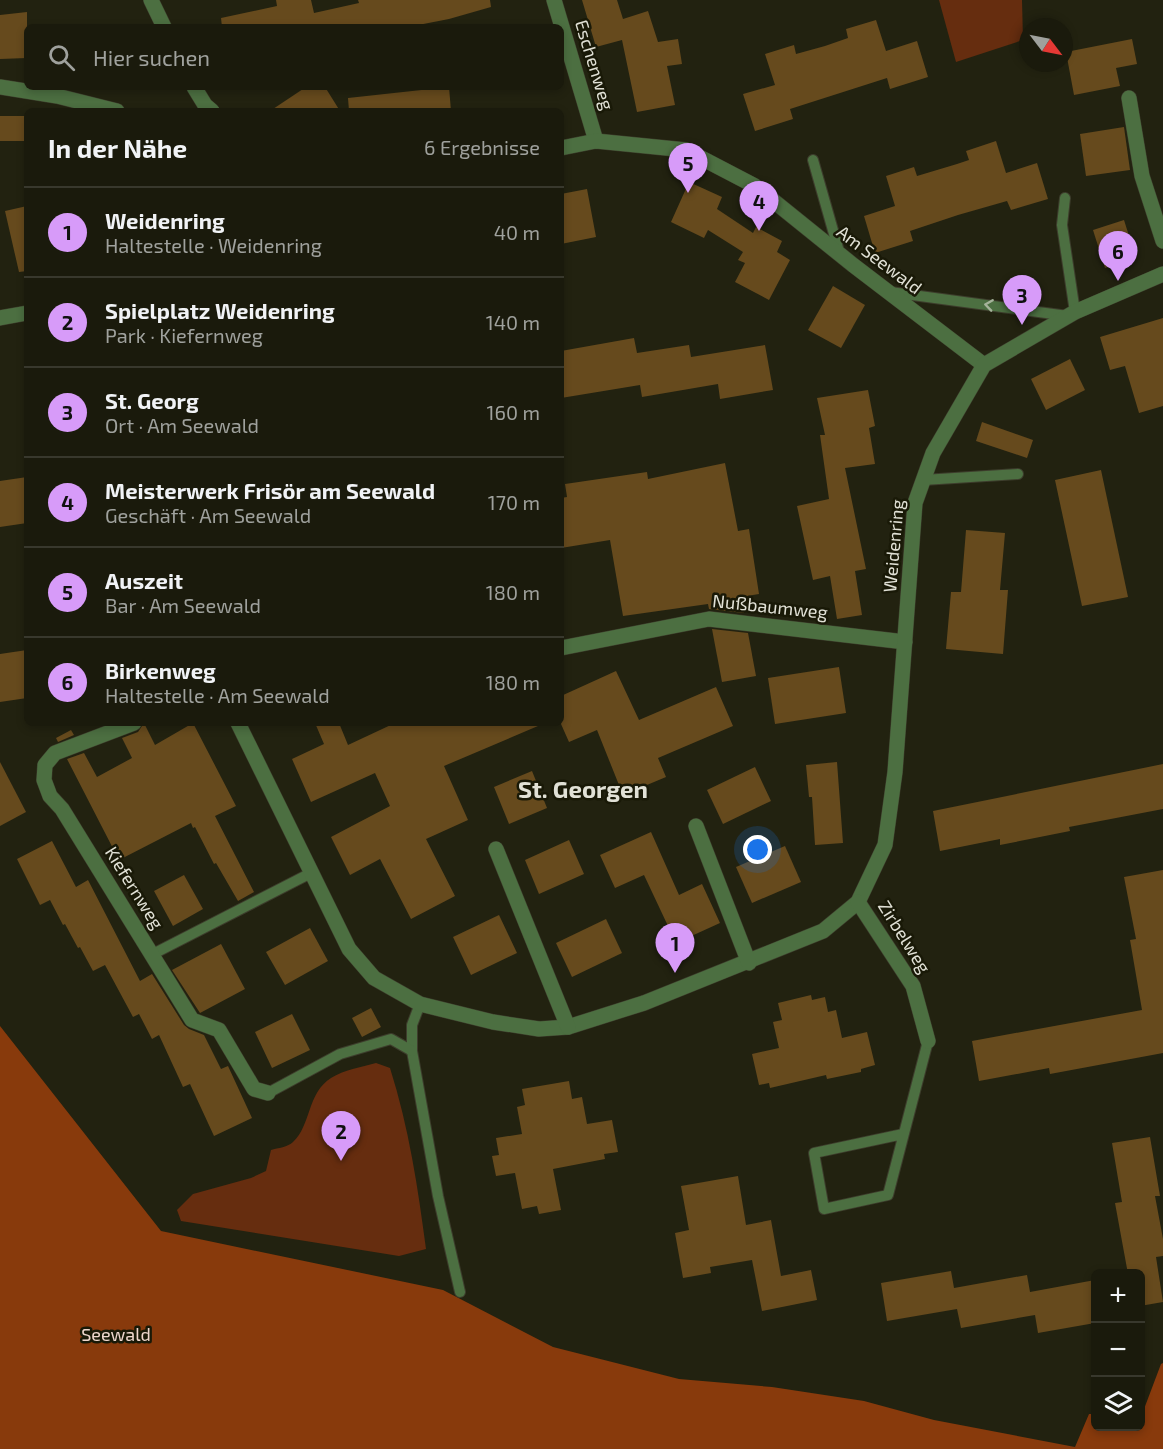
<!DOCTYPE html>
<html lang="de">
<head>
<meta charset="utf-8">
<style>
  body { margin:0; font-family:"Exo 2",sans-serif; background:#27271a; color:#f1f3f6 }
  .controls { position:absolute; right:18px; bottom:18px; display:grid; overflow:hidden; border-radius:9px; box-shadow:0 3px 9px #0003 }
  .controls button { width:54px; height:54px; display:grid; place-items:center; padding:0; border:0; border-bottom:2px solid #38382d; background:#1a1a0c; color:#f1f3f6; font:30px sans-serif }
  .compass { position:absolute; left:1019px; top:18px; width:54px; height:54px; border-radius:50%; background:#1a1a0c; box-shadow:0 3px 9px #0003; rotate:122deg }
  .you { position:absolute; left:758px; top:850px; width:21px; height:21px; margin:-15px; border:4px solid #fff; border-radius:50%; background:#1a73e8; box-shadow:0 0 0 9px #1a73e833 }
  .badge { display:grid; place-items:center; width:39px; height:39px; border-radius:50%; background:#d79bf9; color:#111; font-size:20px; font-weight:700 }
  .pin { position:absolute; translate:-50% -50px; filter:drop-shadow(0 2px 3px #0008) }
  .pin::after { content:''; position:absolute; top:32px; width:21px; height:18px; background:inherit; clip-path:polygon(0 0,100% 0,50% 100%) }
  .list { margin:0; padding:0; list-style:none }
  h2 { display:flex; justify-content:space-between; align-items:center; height:78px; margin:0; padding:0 24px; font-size:26px }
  h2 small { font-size:20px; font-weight:400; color:#9fa19d }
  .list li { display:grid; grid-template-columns:39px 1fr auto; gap:18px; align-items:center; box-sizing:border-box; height:90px; padding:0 24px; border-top:2px solid #38382d }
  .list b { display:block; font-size:22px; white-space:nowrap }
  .list p { margin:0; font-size:20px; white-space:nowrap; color:#9fa19d }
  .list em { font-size:20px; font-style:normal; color:#9fa19d }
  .icon { flex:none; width:33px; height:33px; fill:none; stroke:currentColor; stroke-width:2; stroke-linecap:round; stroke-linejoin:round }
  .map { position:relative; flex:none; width:1163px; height:1449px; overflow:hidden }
  .search { position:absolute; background:#1a1a0c; box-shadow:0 3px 9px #0003; left:24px; top:24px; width:540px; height:66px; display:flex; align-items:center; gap:15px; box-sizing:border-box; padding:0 21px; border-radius:9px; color:#9fa19d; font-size:22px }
  .panel { position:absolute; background:#1a1a0c; box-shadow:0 3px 9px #0003; left:24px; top:108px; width:540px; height:618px; border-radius:9px }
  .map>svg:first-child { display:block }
</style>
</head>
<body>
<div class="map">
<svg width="1163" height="1449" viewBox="0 0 1163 1449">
  <rect width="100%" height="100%" fill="#222210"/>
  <g fill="#662d0f">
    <path d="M939,0h83l1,40 -67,22z"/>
    <path d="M376,1063l14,5c19,60 28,120 36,181l-27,7 -218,-35 -4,-11 16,-16 58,-16 15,-7 5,-21c7,-2 17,-3 22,-8 18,-16 14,-49 38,-64 13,-8 30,-11 45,-15z"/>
  </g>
  <path fill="#883a0c" d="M0,1026l161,205 282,59 110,57 126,32 93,8 92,14 70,19 141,27 14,-33h6l1,12h44l1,-9 20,-53 2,-1v86h-1163z"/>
  <g fill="#664a1d">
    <path d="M276,0h35l3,13 45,-10 -1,-3h132l1,7 -42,12 -41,8h-186l-1,-9 56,-12z"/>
    <path d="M582,0h35l6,19 25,-8 10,31 20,-3 4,25 -15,2 8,39 -38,7 -15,-72 -26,7z"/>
    <path d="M27,12v46l-27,1v-44z"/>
    <path d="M876,20l10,31 31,-10 11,36 -38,12 -3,-11 -97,31 3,10 -38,12 -12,-37 32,-9 -10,-31 29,-9 2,9 29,-8 23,-8 -2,-9z"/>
    <path d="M1132,39l5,25 -21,4 4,18 -46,9 -8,-43z"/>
    <path d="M306,87h19l15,24h-70z"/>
    <path d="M449,87l2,24h-102l-1,-13z"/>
    <rect x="0" y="116" width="27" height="25"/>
    <path d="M1124,127l6,43 -44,6 -6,-42z"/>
    <path d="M996,141l10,32 31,-10 11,36 -37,11 -4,-9 -49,14 -48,16 3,10 -38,12 -11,-37 31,-10 -9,-30 28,-9 3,9 40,-12 12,-4 -3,-9z"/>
    <path d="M689,182l33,15 -5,12 36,24 3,-6 26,14 -5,11 13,8 -21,40 -34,-18 10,-19 -7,-3 5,-8 -35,-22 -4,8 -33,-16z"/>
    <path d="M587,189l9,48 -35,7v-50z"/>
    <path d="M27,206v65l-8,1 -14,-61z"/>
    <path d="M1124,220l12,38 -31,10 -12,-38z"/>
    <path d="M833,286l32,19 -24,43 -33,-18z"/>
    <path d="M1163,318v88l-24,7 -14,-47 -15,4 -10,-33z"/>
    <path d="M634,338l3,15 52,-8 2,12 74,-12 8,45 -53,9 -2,-15 -76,13 -2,-12 -79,13v-47z"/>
    <path d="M1070,359l15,31 -39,20 -15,-31z"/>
    <path d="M868,390l7,36 -6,2 6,36 -30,4 21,101 -11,2 7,44 -25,4 -7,-43 -17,4 -16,-74 32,-7 -9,-64h5l-8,-37z"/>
    <path d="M982,422l51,18 -6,18 -51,-17z"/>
    <path d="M725,463l13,68 11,-2 10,65 -18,3 3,16 -35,-4 -1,-5 -85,12 -13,-76 -49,8v-50l6,-1 -2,-13 82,-12 1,7z"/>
    <path d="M1101,470l27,127 -46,9 -27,-126z"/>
    <path d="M27,477v46l-27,4v-46z"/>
    <path d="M966,530l39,3 -5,57h8l-5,64 -57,-5 5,-57h10z"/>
    <path d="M712,629l36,4 8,43 -34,6z"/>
    <path d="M27,650v48l-27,4v-48z"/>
    <path d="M839,667l7,46 -71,11 -7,-46z"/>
    <path d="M616,671l23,49 77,-33 17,39 -75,32 8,19 -43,18 -26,-65 -28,12 -8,-18v-28z"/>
    <path d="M144,723l11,22 38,-22 43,83 -21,10 39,76 -16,9 -22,-38 -2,1 -19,-37 -2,1 -2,-5 -72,37 -52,-101 17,-6 13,24 35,-19 -10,-20 16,-6z"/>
    <path d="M315,723h24l9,22 47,-22h150l-101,43 24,54 -42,19 29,57 -44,23 -31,-60 -30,16 -19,-38 59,-31 -15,-33 -64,29 -19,-43 32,-15z"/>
    <path d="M71,730l3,5 -16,7 -2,-4z"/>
    <path d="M0,762l26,50 -26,14z"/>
    <path d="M837,762l6,81 -28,2 -3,-48h-3l-3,-32z"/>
    <path d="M1163,764v45l-94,18 1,4 -70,14v-6l-60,12 -7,-40z"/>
    <path d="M755,767l16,34 -48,23 -16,-34z"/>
    <path d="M532,771l15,37 -38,16 -15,-37z"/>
    <path d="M651,832l28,63 23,-11 18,39 -44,20 -32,-68 -29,13 -15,-33z"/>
    <path d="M569,840l15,34 -45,20 -14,-34z"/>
    <path d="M52,841l24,46 12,-7 52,101 12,-7 32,51 5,4 15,6 17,34 7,-3 24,52 -38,18 -24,-52 -7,3 -24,-52 -7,4 -13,-25 -6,3 -28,-52 -12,6 -13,-24 -2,1 -13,-24 -2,1 -13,-25 -10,5 -23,-46z"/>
    <path d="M785,846l16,36 -49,21 -16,-36z"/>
    <path d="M1163,870v183l-113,21 -1,-6 -70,13 -7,-40 170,-31 -12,-70 6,-1 -12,-62z"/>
    <path d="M184,875l19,34 -30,17 -19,-35z"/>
    <path d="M499,915l18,38 -46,22 -18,-38z"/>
    <path d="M606,919l16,34 -50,24 -16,-34z"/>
    <path d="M310,928l18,33 -43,24 -19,-33z"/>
    <path d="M221,944l24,45 -45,24 -28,-43z"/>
    <path d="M811,995l1,5 13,-3 3,15 8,-2 6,28 25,-6 8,33 -14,4v3l-34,7 -1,-4 -56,13 -1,-5 -10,2 -7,-31 27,-6 -6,-26 9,-2 -4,-17z"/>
    <path d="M371,1008l10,19 -19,10 -10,-19z"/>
    <path d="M292,1014l18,36 -38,18 -17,-36z"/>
    <path d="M569,1081l3,18 10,-2 5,27 25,-4 6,32 -14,2 1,5 -52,10 8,41 -22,4 -2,-8 -15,3 -7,-36 -19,3 -4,-20 7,-1 -3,-17 26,-4 -5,-27 8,-2 -3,-16z"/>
    <path d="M1150,1137l10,59h-5l8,43v17l-7,1 7,45 -23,4v-32h-12l-13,-71 7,-1 -10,-59z"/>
    <path d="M738,1176l8,49 25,-5 10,56 30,-6 6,30 -55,11 -10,-51 -42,7 1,6 -28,5 -8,-45 14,-3 -8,-44z"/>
    <path d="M951,1271l3,17 73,-13 3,17 65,-12v43l-57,10 -3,-18 -74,13 -4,-19 -70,12 -6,-38z"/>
  </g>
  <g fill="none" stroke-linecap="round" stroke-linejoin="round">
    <g stroke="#3d3d2c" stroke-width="12">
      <g id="lane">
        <path d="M813,160l27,95"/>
        <path d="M1065,198l-3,27 13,87"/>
        <path d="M890,292l178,24"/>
        <path d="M923,480l95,-6"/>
        <path d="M153,954l158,-81"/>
        <path d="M420,1004l-8,21v26l26,145 22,96"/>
        <path d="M268,1093l72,-39 51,-15 21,12"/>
        <path d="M903,1134l-89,19 10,56 64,-14 40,-154"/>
      </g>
    </g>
    <g stroke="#3d3d2c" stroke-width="16">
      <g id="street">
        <path d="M151,0l13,27"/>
        <path d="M554,0l42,141"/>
        <path d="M0,87l57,9 60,15"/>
        <path d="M194,87l11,18 7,6"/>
        <path d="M1129,98l13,78 21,65"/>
        <path d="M561,148l35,-7 90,9 69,36 98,79 131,100"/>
        <path d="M0,318l27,-5"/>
        <path d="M561,648l148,-29 196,23"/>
        <path d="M134,723l-79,30 -10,12 -1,15 6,16 12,13 130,211 27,10 35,59 14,4"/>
        <path d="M238,723l111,226 25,29 46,26 73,18 46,7 29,-2 76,-24 179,-72 35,-29 27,-57 10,-73 20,-269 18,-50 51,-88 91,-53 88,-38"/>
        <path d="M696,826l53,137"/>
        <path d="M496,849l72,178"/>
        <path d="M858,902l55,84 15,55"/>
      </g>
    </g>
    <use href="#lane" stroke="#4c6f41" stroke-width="10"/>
    <use href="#street" stroke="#4c6f41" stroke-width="15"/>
  </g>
  <defs><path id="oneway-chevron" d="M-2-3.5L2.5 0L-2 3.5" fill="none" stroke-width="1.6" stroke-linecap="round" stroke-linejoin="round" transform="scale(1.5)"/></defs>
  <use stroke="#a5b39a" href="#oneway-chevron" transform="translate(989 305) rotate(-172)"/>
  <g text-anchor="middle" stroke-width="5" stroke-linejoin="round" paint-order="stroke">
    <g font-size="18" fill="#e1e1d6" stroke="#191907">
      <text transform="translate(594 65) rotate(73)" y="6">Eschenweg</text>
      <text transform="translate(879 260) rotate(37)" y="6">Am Seewald</text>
      <text transform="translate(894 546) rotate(-85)" y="6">Weidenring</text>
      <text transform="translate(770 607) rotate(6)" y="6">Nußbaumweg</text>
      <text transform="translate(134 888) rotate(58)" y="6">Kiefernweg</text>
      <text transform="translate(904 937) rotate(58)" y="6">Zirbelweg</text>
    </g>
    <g font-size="18" fill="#efd7cd" stroke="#191907">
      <text x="116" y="1341">Seewald</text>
    </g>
    <g font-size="24" font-weight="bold" fill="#e1e1d6" stroke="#191907">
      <text x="583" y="798">St. Georgen</text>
    </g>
  </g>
</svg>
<div class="controls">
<button>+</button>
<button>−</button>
<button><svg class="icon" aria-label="layers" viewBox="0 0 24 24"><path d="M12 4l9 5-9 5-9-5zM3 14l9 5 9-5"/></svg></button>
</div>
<svg class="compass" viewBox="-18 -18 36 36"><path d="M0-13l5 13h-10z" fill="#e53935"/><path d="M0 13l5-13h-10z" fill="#9fa19d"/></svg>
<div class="you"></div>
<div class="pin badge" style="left:675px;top:973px">1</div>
<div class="pin badge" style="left:341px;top:1161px">2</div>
<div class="pin badge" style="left:1022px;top:325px">3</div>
<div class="pin badge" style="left:759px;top:231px">4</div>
<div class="pin badge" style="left:688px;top:193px">5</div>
<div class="pin badge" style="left:1118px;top:281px">6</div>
<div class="search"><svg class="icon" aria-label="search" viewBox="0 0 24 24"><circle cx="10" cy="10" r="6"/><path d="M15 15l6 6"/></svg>Hier suchen</div>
<section class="panel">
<h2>In der Nähe<small>6 Ergebnisse</small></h2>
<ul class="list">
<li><span class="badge">1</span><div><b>Weidenring</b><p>Haltestelle · Weidenring</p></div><em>40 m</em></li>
<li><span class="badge">2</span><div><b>Spielplatz Weidenring</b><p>Park · Kiefernweg</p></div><em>140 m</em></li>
<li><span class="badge">3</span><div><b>St. Georg</b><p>Ort · Am Seewald</p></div><em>160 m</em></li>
<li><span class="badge">4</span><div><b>Meisterwerk Frisör am Seewald</b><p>Geschäft · Am Seewald</p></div><em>170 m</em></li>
<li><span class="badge">5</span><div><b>Auszeit</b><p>Bar · Am Seewald</p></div><em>180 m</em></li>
<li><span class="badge">6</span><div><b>Birkenweg</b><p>Haltestelle · Am Seewald</p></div><em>180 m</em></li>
</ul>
</section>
</div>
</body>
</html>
